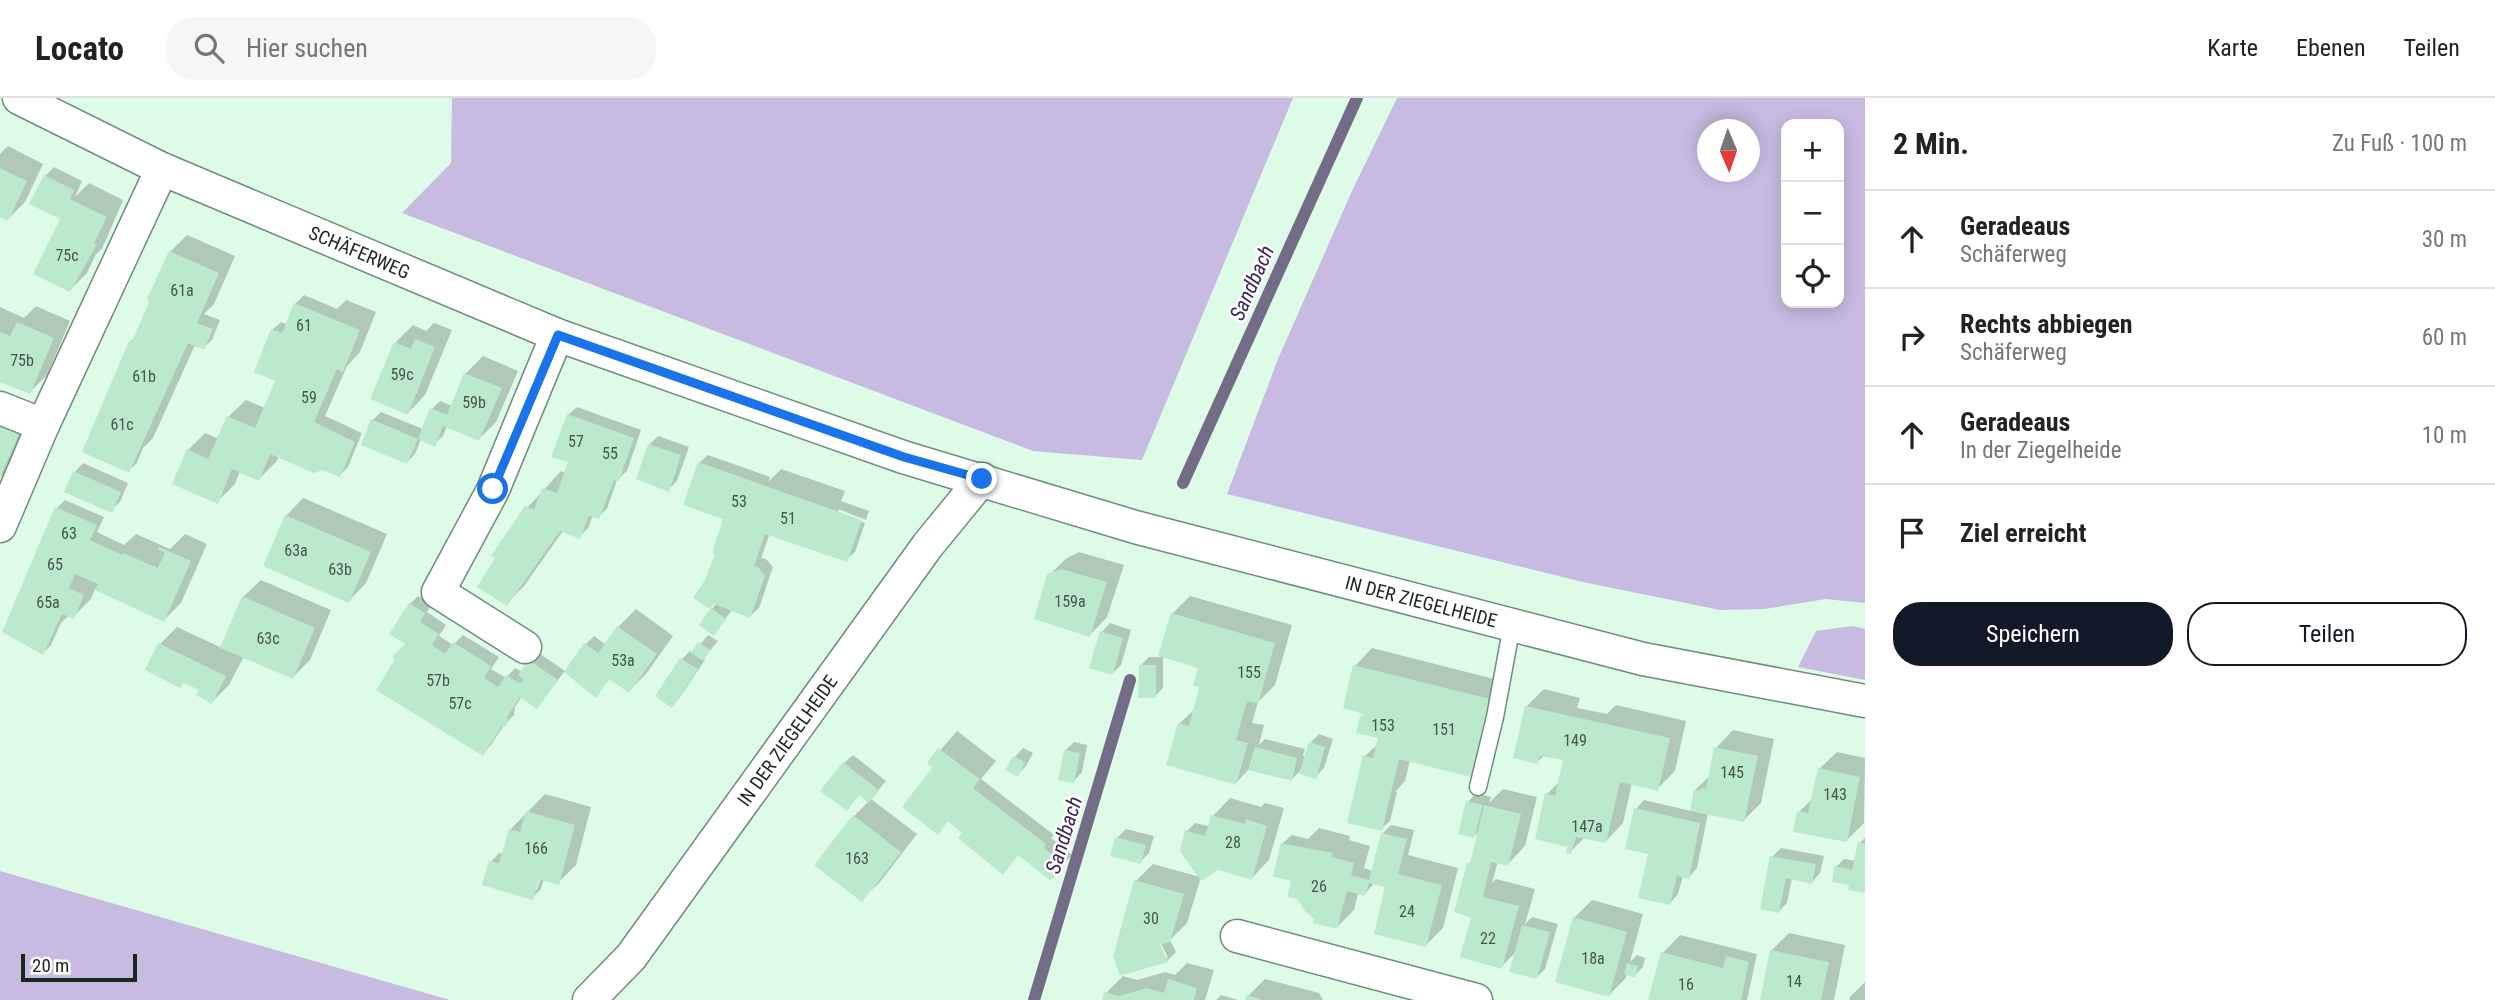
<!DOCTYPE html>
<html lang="de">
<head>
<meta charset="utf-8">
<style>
  body { margin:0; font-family:"Roboto Condensed",sans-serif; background:#f6f6f6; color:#222 }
  .controls { position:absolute; right:21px; top:21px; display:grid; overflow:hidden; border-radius:14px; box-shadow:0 4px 18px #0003 }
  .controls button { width:63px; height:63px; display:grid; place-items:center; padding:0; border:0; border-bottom:2px solid #e0e0e0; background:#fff; color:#222; font:35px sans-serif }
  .compass { position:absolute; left:1697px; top:21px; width:63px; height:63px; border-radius:50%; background:#fff; box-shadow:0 4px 18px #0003; rotate:178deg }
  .scale { position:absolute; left:21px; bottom:18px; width:116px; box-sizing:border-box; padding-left:7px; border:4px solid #1b261f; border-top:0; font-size:19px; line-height:24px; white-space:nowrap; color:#1b261f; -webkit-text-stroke:5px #fff; paint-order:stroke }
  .stop { position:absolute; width:21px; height:21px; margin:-16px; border:5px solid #1a73e8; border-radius:50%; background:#fff }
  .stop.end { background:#1a73e8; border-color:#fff; box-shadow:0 2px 7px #0008 }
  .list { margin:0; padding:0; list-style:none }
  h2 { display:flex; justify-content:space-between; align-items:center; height:91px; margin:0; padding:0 28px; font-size:30px }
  h2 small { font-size:23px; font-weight:400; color:#767676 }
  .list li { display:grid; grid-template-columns:46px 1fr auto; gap:21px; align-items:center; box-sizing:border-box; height:98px; padding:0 28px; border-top:2px solid #e0e0e0 }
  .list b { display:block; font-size:26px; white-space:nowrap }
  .list p { margin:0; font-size:23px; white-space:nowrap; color:#767676 }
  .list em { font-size:23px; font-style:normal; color:#767676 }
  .actions { display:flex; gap:14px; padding:21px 28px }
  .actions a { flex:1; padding:16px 0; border:2px solid #111827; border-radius:28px; text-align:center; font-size:24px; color:#111827 }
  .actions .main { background:#111827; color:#fff }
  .icon { flex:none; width:38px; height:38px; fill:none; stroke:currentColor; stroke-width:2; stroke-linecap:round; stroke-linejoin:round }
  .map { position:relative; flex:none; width:1865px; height:902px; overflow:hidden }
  header { display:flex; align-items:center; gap:42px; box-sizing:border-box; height:98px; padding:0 35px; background:#fff; border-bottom:2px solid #e0e0e0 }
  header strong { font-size:33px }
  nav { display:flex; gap:38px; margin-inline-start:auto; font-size:24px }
  .search { width:490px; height:63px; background:#f6f6f6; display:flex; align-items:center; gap:18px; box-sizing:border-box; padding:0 24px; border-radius:28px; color:#767676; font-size:26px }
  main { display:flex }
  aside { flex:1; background:#fff }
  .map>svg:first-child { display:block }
</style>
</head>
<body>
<header>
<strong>Locato</strong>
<div class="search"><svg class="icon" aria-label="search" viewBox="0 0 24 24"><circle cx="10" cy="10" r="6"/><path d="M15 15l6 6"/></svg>Hier suchen</div>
<nav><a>Karte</a><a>Ebenen</a><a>Teilen</a></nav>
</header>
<main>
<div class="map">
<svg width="1865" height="902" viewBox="0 0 1865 902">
  <rect width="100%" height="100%" fill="#ddfbe7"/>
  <g fill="#c8bbe2" fill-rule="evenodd">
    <path d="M452,0h841l-151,362 -109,-9 -631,-238 49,-50z"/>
    <path d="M1397,0h468v505l-39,-4 -61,10 -45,1 -137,-28 -356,-88 51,-135 74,-168zM1786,26h53v179h-53zM1708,32h42v42h-42z"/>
    <path d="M1852,528l13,3v51l-67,-13 18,-36z"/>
    <path d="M0,773l450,129h-450z"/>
  </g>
  <g fill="#0003" fill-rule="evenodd">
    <path d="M8,48l35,18 -18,38 -17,17 -8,-3v-62z"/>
    <path d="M54,69l28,14 -7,16 14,-14 34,17 -21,49 -6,5 -9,19 -17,17 -5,-78 -20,-36z"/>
    <path d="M187,137l48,21 -21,48 -10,10 16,6 -8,20 -9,8 -8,-3 -42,93 -10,10 -6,15 -9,8 2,-129 6,-6 34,-84z"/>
    <path d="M304,197l33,14 9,-9 30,12 -16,40 -13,14 -22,50 37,17 -14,34 -8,8 -61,-19 -3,6 -17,17 -19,-8 -5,13 -18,18 -29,-52 17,-17 14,6 9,-22 18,-17 19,8 12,-29 -5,-49 9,-8 6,2 8,-20z"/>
    <path d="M36,208l34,15 -23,54 -17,17 -30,-12v-73l24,11z"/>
    <path d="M434,225l18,7 -27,65 -17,18 -13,-70 18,-18 13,6z"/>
    <path d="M483,258l35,15 -22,51 -17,17 -32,-13 -4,10 -9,8 -13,-5 -6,15 -8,8 -34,-42 8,-8 42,17 9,-20 8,-8 12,5 13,-32z"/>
    <path d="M0,303l35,15 -20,47 -15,14z"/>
    <path d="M577,309l64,23 -14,41 -10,9 -10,29 -9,8 -5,-2 -5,13 -9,9 -16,-6 -39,55 -17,17 20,-95 34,-37 4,2 5,-12 -2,-46z"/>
    <path d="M658,338l31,11 -12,34 -9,9 -19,-45z"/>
    <path d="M708,357l62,22 -2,5 13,-13 64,22 -4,10 28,10 -3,9 -28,-11v4l27,10 -10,29 -9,8 -76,-27 -9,25 5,1 7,8 -14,41 -9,8 -17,-7 -19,24 -13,-8 16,-23 -9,-23 18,-61 -27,-55z"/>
    <path d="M83,365l45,20 -8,19 -9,8 -44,-19 8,-19z"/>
    <path d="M303,400l84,36 -21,49 -17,18 -63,-85z"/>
    <path d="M65,402l39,17 -7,15 27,13 12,-11 34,15 15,-15 22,10 -26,59 -17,17 -69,-31 -4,10 -18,18 -4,-2 -8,8 -10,22 -8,8 14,-145z"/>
    <path d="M1079,454l45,13 -17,52 -17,18 -41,-60 18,-17z"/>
    <path d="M261,482l70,30 -21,50 -17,17 -49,-21 -15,29 -17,17 -52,-58 17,-17 45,21 21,-51z"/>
    <path d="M418,498l14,8 -5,8 19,13 -7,11 14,9 10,-10 36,22 -8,12 15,9 9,-10 8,4 16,-19 26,18 -28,36 -15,-11 -7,11 -1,8 -10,10 -13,20 -8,9 -75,-110 2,-40z"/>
    <path d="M1190,498l102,29 -17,60 -17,17 -6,21 12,2 -5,20 6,-6 40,10 -2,7 3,1 4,-14 9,-9 14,5 -9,29 -9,9 -12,-9 -11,11 -42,-11 -14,15 -57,-59 17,-16 5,-21 -1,-20 -37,-11v32l-8,8 -14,-31 8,-8h11l12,-43z"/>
    <path d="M636,511l37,27 -27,38 -17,17 -19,-13 -14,17 -11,-50 9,-9 12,9 12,-18z"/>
    <path d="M1110,525l21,7 -10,35 -8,8 -22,-6 11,-35z"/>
    <path d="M708,537l10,6 -15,18 2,1 -25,37 -8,9 10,-47 8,-8 3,2z"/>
    <path d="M1372,550l134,34 -18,76 -18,17 -60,-15 -5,21 -10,11h2l-7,29 -9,8 -16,-73 14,-13 1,-6 -13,-24 -12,-47z"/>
    <path d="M1544,591l36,9 -3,10 30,6 9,-9 70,16 -11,50 -18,18 -25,-6 -9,40 -17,18 -21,-4 -15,15 -23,-58 13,-13 5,-22 -20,-4 -8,7 -11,-55z"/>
    <path d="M1733,632l41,9 -13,64 -17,17 -36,-7 -11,55 -8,9 -6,-1 -5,18 -8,9 -34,-94 8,-9 47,11 4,-21 16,-15 5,-27z"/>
    <path d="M957,633l39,30 -15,18 73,56 -3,3 21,17 -21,23 -32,-24 -16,18 -54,-52 -11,12 -3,-64 -6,-5z"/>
    <path d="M1074,644l13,3 -5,27 -8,9 -9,-30z"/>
    <path d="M1023,650l10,5 -7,13 -9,9 -2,-18z"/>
    <path d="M1837,654l28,6 -1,65 -17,17 -48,-28 15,-15 5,-28z"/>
    <path d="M853,657l33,26 -15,18 46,35 -37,48 -18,17 -8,-83 15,-15 -9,-7 -5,6 -11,-37z"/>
    <path d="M1503,691l34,8 -12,49 -17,18 -10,-3 -6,22 4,-4 39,10 -10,35 7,-7 26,7 -13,45 -8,8 -20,-26 -16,16 -27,-55 -5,-48 4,-4 7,-30 -6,6 -6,-34 8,-9 15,4 -2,6z"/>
    <path d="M545,696l46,13 -15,58 -18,18 -14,-5 -3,11 -9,9 -41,-36 8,-9 4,1 7,-24zM543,773l-6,19h-3z"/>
    <path d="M1230,700l31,9 4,-4 19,5 -15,52 -17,18 -35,-9 -16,8 -14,46 -17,17 6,12 -9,9 -46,13 15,-93 17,-17 47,13 -13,-46 8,-8 13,3 5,-10zM1160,843l8,17h-4l-7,-16z"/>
    <path d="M1391,727l23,5 -6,25 50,13 -15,60 -17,17 -39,-59 -13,-3 -9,11 -7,-1 -4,17 -17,17 -19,-15 -25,-33 -10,-36 9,-8 16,4 11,-11 31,8 -1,4 21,6 -6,22 9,3 10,-38z"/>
    <path d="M1126,731l28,7 -5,17 -9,9 -23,-24z"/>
    <path d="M1865,740v54l-14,-8 -15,-17 8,-8 12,2 3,-18z"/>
    <path d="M1781,750l43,8 -4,17 -8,9 -20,-4 -5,25 -8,8 -7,-54z"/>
    <path d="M1592,802l51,14 -13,48 7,-7 8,3 -2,9 -9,9 -7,-3 -1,5 -17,17 -35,-77z"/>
    <path d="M1789,835l56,12 -11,55h-73l10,-49z"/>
    <path d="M1680,837l77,19 -10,46h-97l13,-47z"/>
    <path d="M1187,865l27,7 -9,30h-101l2,-7 17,-17 14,4 28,-8 10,3z"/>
    <path d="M1265,881l54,14 4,7h-76l1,-4z"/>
    <path d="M1865,884v18h-16l1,-3z"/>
    <path d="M1221,897l17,5h-22z"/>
  </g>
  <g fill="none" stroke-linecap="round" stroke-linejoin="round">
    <g stroke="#736c87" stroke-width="12">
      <path d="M1183,385l174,-385"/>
      <path d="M1034,902l96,-320"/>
    </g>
  </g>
  <g fill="#bbe9cb">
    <path d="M0,70l27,13 -19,40 -8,-4z"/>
    <path d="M44,77l30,15 -4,9 37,18 -13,26 3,1 -27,48 -37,-18 27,-55 -31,-15z"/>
    <path d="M169,153l50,22 -22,50 16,6 -9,21 -16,-7 -59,130 -47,-21 47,-111 3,1 17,-40 -2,-3z"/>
    <path d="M294,205l66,27 -17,42 -6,-3 -23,53 41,20 -15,35 -18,-7 -8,3 -44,-19 -11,27 -27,-12 -14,35 -46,-20 15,-35 21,10 19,-43 28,12 20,-47 -21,-9 17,-43 11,4z"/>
    <path d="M17,224l37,16 -24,56 -30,-12v-50l10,4z"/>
    <path d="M415,241l20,8 -27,68 -38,-16 24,-57 17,7z"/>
    <path d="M464,275l38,15 -23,53 -36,-15 -8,21 -17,-8 -11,25 -46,-19 10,-26 47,20 12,-31 17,7z"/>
    <path d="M567,316l67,24 -15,43 -5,-1 -15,39 -10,-3 -9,23 -20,-8 -53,75 -30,-19 18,-29 -4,-2 34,-50 9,4 8,-22 15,5 11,-31 -17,-5z"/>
    <path d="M0,328l19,8 -19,43z"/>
    <path d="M648,346l33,11 -12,37 -33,-13z"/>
    <path d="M698,364l164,58 -15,42 -82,-28 -11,32 4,1 7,9 -15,42 -36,-14 -4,5 -17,-11 13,-20 9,-24 -3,-1 11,-34 -40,-14z"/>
    <path d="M73,373l48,21 -9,21 -48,-21z"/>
    <path d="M55,409l42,18 -7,15 32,15 1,-2 35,15 7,-15 -7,-4 1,-2 32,14 -27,61 -69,-32 3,-6 -23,-10 -6,14 15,7 -10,24 -12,-5 -19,41 -41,-23z"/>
    <path d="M285,417l86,37 -22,51 -86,-37z"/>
    <path d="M1061,471l46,13 -17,55 -56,-18 13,-45z"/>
    <path d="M242,498l73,32 -22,51 -73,-31z"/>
    <path d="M409,505l16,10 -5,9 19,12 -7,11 13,9 8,-12 38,24 -7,12 14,9 8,-12 15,9 3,-5 -6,-4 11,-15 29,20 -21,29 -17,-12 -13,20 1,4 -2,5 -5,1 -18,29 -107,-66 18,-29 -1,-5 12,-12 -16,-10z"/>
    <path d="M711,510l15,11 -12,17 -15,-11z"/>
    <path d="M1171,515l104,30 -17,61 -11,-3 -11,39 12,3 -12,42 -70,-20 12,-42 11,3 10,-38 -6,-3 5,-17 -40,-12z"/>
    <path d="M617,528l40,28 -28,39 -20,-14 -13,19 -32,-26 20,-29 14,10z"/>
    <path d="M1100,533l23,7 -10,37 -24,-7z"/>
    <path d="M698,544l13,8 -8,11 -12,-8z"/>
    <path d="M158,545l68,33 -14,28 -16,-9 3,-5 -15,-7 -4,5 -35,-18z"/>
    <path d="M680,560l18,11 -26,39 -17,-12z"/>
    <path d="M1139,567h17v33h-18z"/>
    <path d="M1353,567l137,34 -19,78 -72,-18 -17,72 -35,-8 16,-68 10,3 5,-20 -22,-5 4,-16 4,-3 -21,-6z"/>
    <path d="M1525,608l145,32 -12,53 -38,-9 -14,61 -30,-6 -5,17 -5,-1 1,-6 -32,-8 10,-46 10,3 8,-36 -23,-4 -2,8 -25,-6z"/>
    <path d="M1309,644l16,5 -9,32 -17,-5z"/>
    <path d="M1255,649l42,11 -5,23 -44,-11z"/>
    <path d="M1714,649l44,9 -14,66 -54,-11 4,-21 6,1 1,-3 5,1z"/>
    <path d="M938,650l42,31 -7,9 73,56 -2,4 20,16 -13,17 -33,-26 -15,20 -45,-37 4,-5 -14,-12 -10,14 -36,-28 30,-39 -5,-5z"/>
    <path d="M1064,652l16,3 -6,30 -16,-3z"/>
    <path d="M1013,658l12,6 -7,15 -13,-7z"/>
    <path d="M843,664l36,28 -10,13 -10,-8 -12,16 -27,-20z"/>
    <path d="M1818,670l42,9 -13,65 -54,-10 4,-21 11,2z"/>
    <path d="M1466,703l17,4 -9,33 -16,-4z"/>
    <path d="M1484,707l37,9 -13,52 -17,-4 -8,35 36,9 -17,63 -42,-12 11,-39 -17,-6 13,-49 3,1z"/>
    <path d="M1634,710l66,15 -11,56 -12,-3 -7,29 -32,-7 10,-44 -23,-5z"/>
    <path d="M526,713l49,14 -16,60 -20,-6 -6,21 -51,-15 7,-24 10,2 10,-34 11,3z"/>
    <path d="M853,717l48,37 -39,50 -48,-37z"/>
    <path d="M1211,717l34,9 1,-5 21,7 -15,54 -34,-10 -17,11 -21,-30 5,-21 20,6z"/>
    <path d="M1381,735l26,6 -9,35 44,11 -16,62 -52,-13 11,-47 -16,-4 -4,13 -18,-5 -10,38 -24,-6 1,-4 -9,-8 -8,-12 -10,-2 4,-16 -18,-5 8,-33 52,10 -1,4 22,6 -3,12 18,5z"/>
    <path d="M1115,739l31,8 -5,19 -31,-8z"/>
    <path d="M1858,744l7,2v49l-17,-3 1,-5 -17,-3 2,-16 18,4z"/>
    <path d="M1770,758l46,8 -4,20 -26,-6 -7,35 -19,-4z"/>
    <path d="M1134,782l50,14 -14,48 -10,3 8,17 -48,14 -7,-19z"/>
    <path d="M1573,819l54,15 -18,65 -54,-15z"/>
    <path d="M1522,827l28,7 -13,47 -28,-7z"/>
    <path d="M1770,852l59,12 -8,38h-61z"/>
    <path d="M1661,854l62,16 3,-12 23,6 -8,38h-93z"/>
    <path d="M1627,865l11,3 -3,12 -11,-4z"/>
    <path d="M1168,881l29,9 -3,12h-92l2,-8 15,4 28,-8 17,5z"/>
    <path d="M1246,897l15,4v1h-16z"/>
  </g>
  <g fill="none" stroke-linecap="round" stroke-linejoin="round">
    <g stroke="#708c7a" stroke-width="19">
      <path id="service" d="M1478,689l17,-70 17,-92"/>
    </g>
    <g stroke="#708c7a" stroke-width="35">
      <g id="minor">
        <path id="s1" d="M19,0l143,71 395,166 346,122 232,70 508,132 222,42"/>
        <path d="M0,310l43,17"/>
        <path d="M0,428l43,-101 119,-256"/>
        <path d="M525,549l-87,-55 55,-102 64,-155"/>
        <path d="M1237,838l239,64"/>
        <path id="s2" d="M589,902l42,-43 297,-412 54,-66"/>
      </g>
    </g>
    <use href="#service" stroke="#fff" stroke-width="16"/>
    <use href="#minor" stroke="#fff" stroke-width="32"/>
  </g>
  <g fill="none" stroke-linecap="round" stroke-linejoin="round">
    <path stroke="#1a73e8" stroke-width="9" d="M493,391l65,-154 346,122 78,22"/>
  </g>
  <g text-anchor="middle" stroke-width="5" stroke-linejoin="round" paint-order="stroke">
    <g font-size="16" fill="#43574a">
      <text x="67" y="163">75c</text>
      <text x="182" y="198">61a</text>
      <text x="304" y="233">61</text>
      <text x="22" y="268">75b</text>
      <text x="402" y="282">59c</text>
      <text x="144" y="284">61b</text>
      <text x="309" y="305">59</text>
      <text x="474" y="310">59b</text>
      <text x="122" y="332">61c</text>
      <text x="576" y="349">57</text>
      <text x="610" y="361">55</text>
      <text x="739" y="409">53</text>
      <text x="788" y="426">51</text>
      <text x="69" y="441">63</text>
      <text x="296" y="458">63a</text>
      <text x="55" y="472">65</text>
      <text x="340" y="477">63b</text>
      <text x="1070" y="509">159a</text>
      <text x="48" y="510">65a</text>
      <text x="268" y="546">63c</text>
      <text x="623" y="568">53a</text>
      <text x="1249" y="580">155</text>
      <text x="438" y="588">57b</text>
      <text x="460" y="611">57c</text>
      <text x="1383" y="633">153</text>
      <text x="1444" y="637">151</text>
      <text x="1575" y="648">149</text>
      <text x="1732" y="680">145</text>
      <text x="1835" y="702">143</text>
      <text x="1587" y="734">147a</text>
      <text x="1233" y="750">28</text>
      <text x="536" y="756">166</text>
      <text x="857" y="766">163</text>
      <text x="1319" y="794">26</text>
      <text x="1407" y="819">24</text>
      <text x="1151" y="826">30</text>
      <text x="1488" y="846">22</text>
      <text x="1593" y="866">18a</text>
      <text x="1794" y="889">14</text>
      <text x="1686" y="892">16</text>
    </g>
    <g font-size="19" fill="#1b261f" stroke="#fff">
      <text dy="7" stroke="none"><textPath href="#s1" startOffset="374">SCHÄFERWEG</textPath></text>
      <text dy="7" stroke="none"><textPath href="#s1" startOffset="1493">IN DER ZIEGELHEIDE</textPath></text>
      <text dy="7" stroke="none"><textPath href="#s2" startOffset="327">IN DER ZIEGELHEIDE</textPath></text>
    </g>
    <g font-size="21" font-style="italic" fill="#3a2459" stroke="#fff">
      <text transform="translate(1252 185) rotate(-66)" y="7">Sandbach</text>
      <text transform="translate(1064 737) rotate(-73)" y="7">Sandbach</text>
    </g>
  </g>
</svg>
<div class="controls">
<button>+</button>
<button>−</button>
<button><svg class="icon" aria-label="locate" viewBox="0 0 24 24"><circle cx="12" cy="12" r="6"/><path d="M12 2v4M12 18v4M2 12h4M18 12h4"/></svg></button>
</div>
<svg class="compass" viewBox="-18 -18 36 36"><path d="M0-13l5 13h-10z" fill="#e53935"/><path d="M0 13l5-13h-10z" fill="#767676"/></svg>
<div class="scale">20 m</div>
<div class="stop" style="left:493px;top:391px"></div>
<div class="stop end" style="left:982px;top:381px"></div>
</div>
<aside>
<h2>2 Min.<small>Zu Fuß · 100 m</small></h2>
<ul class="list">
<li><svg class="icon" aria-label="ahead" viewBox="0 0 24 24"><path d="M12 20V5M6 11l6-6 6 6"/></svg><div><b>Geradeaus</b><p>Schäferweg</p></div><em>30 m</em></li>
<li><svg class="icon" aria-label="right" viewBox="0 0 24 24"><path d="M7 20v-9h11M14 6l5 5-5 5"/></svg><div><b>Rechts abbiegen</b><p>Schäferweg</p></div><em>60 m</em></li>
<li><svg class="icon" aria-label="ahead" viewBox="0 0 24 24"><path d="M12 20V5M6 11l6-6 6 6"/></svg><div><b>Geradeaus</b><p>In der Ziegelheide</p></div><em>10 m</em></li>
<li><svg class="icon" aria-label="arrive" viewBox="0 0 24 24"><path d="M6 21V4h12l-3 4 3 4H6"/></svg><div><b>Ziel erreicht</b></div></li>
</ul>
<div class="actions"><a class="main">Speichern</a><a>Teilen</a></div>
</aside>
</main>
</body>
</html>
